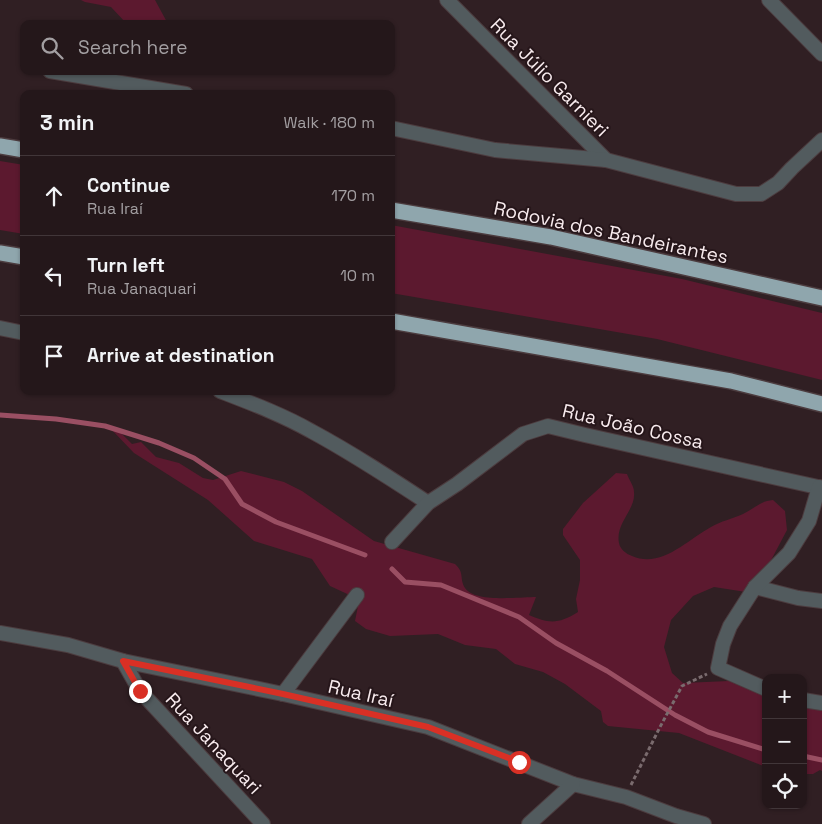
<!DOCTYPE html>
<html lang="en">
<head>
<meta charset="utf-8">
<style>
  body { margin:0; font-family:"Space Grotesk",sans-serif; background:#2c2023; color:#f1f3f6 }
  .controls { position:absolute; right:15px; bottom:15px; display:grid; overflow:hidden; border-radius:10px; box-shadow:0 1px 4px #0004 }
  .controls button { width:45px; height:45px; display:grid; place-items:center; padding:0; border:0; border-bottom:1px solid #413639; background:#24171a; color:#f1f3f6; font:25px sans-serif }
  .stop { position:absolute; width:15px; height:15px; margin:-11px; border:4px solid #d93025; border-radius:50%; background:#fff }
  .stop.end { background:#d93025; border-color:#fff; box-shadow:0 1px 5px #0008 }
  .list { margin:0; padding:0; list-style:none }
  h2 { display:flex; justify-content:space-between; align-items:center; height:65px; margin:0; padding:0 20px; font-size:21px }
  h2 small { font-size:16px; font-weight:400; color:#a39fa2 }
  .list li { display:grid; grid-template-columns:32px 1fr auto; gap:15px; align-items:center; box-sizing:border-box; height:80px; padding:0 20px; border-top:1px solid #413639 }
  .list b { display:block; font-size:19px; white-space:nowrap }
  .list p { margin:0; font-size:16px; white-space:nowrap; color:#a39fa2 }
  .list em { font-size:16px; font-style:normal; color:#a39fa2 }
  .icon { flex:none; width:28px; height:28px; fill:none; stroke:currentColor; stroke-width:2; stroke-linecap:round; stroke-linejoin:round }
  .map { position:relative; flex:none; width:822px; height:824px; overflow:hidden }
  .search { position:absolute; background:#24171a; box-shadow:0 1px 4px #0004; left:20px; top:20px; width:375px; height:55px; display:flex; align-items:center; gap:12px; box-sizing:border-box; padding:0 18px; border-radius:10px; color:#a39fa2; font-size:19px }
  .panel { position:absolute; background:#24171a; box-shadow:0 1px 4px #0004; left:20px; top:90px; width:375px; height:305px; border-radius:10px }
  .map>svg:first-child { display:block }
</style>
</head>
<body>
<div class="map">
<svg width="822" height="824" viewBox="0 0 822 824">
  <rect width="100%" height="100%" fill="#301f23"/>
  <g fill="#5c192f">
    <path d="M81,0h74l13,24h-41l-16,-17 -26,-5z"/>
    <path d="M0,161l24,4v69l-24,-4z"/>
    <path d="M391,225l291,54 140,34v67l-165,-41 -266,-46z"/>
    <path d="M111,429l8,2 13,13 9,-2 15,15 23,6 24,15 10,2 28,-9 43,11 18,9 72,50 81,23c10,9 4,14 10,24 10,15 54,9 71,9l-7,18c20,9 30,9 49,-3l-2,-13 4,-19v-20l-17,-25v-6l20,-26 33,-30 11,1c2,6 7,12 7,18 2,18 -19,31 -15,51 1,6 7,11 13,13 29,13 55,-16 79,-29 10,-6 21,-8 32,-13 11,-5 17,-13 30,-14l12,11 2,19 -27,51 -14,11 -32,-5 -21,9 -22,24 -7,27 8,26 11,10 46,-2 15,-5 22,15v76l-87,-34 -71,-7 -5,-4 -2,-11 -36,-27 -22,-12 -28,-8 -19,-15 -31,-4 -27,-11 -48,2 -24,-7 -11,-8 3,-15 -2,-8 -26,-12 -18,-27 -58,-18 -46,-41 -74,-47z"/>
    <path d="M822,706v65l-2,-1 -7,4h-10v-65z"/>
  </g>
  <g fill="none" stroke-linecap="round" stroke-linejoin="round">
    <g stroke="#9a4f63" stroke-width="5">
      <path d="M0,415l56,4 49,7 54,17 35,15 31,21 17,25 34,18 89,33"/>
      <path d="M392,569l13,13 36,3 78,32 37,26 51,28 68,44 33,17 58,18"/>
      <path d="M803,756l19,4"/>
    </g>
    <g stroke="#4c3c3f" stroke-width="16">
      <g id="minor">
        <path d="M447,0l159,160"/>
        <path d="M769,0l53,54"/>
        <path d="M50,71l136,23"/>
        <path d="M391,128l104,22 111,10 130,34h25l17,-11 14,-15 30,-28"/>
        <path d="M0,328l24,5"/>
        <path d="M220,391c31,12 63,24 91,40 41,22 79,47 117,72"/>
        <path d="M392,542l36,-39 29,-19 66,-50 25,-8 37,9 237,53"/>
        <path d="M755,587l43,11 24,3"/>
        <path d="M0,633l68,12 55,16 160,33 145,33 145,57 53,13 50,19 28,8"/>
        <path d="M123,661l17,30 123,133"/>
        <path d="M766,689l-48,-21 5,-24 7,-18 25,-39 34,-34 20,-32 10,-34"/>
        <path d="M283,694l74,-99"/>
        <path d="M803,700l19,3"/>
        <path d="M529,824l44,-40"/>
      </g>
    </g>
    <g stroke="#4c3c3f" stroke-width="18">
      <g id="motorway">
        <path d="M0,146l24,4"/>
        <path d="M391,210l160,27 271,61"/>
        <path d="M0,253l24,4"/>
        <path d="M391,321l340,60 91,23"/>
      </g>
    </g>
    <path stroke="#7a6b6e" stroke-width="3" stroke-dasharray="4 2.5" stroke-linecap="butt" d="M631,785l29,-58 22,-41 25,-12"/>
    <use href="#minor" stroke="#525b5e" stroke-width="14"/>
    <use href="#motorway" stroke="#8fa6ad" stroke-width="15"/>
  </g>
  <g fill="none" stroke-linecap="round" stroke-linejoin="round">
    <path stroke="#d93025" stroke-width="6" d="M140,691l-17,-30 160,33 145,33 91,35"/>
  </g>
  <g text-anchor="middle" stroke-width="4" stroke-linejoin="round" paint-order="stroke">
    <g font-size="19" fill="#f8ebee" stroke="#26161a">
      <text transform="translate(550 77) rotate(45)" y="7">Rua Júlio Garnieri</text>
      <text transform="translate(611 232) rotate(12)" y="7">Rodovia dos Bandeirantes</text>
      <text transform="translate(633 426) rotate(13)" y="7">Rua João Cossa</text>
      <text transform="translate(361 693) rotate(13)" y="7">Rua Iraí</text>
      <text transform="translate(214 743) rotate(47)" y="7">Rua Janaquari</text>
    </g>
  </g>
</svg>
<div class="controls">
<button>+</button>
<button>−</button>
<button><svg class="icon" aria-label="locate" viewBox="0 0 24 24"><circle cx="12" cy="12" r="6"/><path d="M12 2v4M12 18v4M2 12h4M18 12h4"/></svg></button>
</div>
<div class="stop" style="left:519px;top:762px"></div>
<div class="stop end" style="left:140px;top:691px"></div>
<div class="search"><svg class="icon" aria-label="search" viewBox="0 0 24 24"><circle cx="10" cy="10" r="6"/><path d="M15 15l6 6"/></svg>Search here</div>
<section class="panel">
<h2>3 min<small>Walk · 180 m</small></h2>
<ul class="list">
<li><svg class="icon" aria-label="ahead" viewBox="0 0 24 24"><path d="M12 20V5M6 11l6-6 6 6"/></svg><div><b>Continue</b><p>Rua Iraí</p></div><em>170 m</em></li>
<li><svg class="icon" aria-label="left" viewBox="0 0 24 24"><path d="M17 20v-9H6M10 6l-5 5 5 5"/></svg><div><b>Turn left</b><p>Rua Janaquari</p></div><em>10 m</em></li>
<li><svg class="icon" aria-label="arrive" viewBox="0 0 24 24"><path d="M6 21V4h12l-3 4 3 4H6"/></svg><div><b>Arrive at destination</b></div></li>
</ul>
</section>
</div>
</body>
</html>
